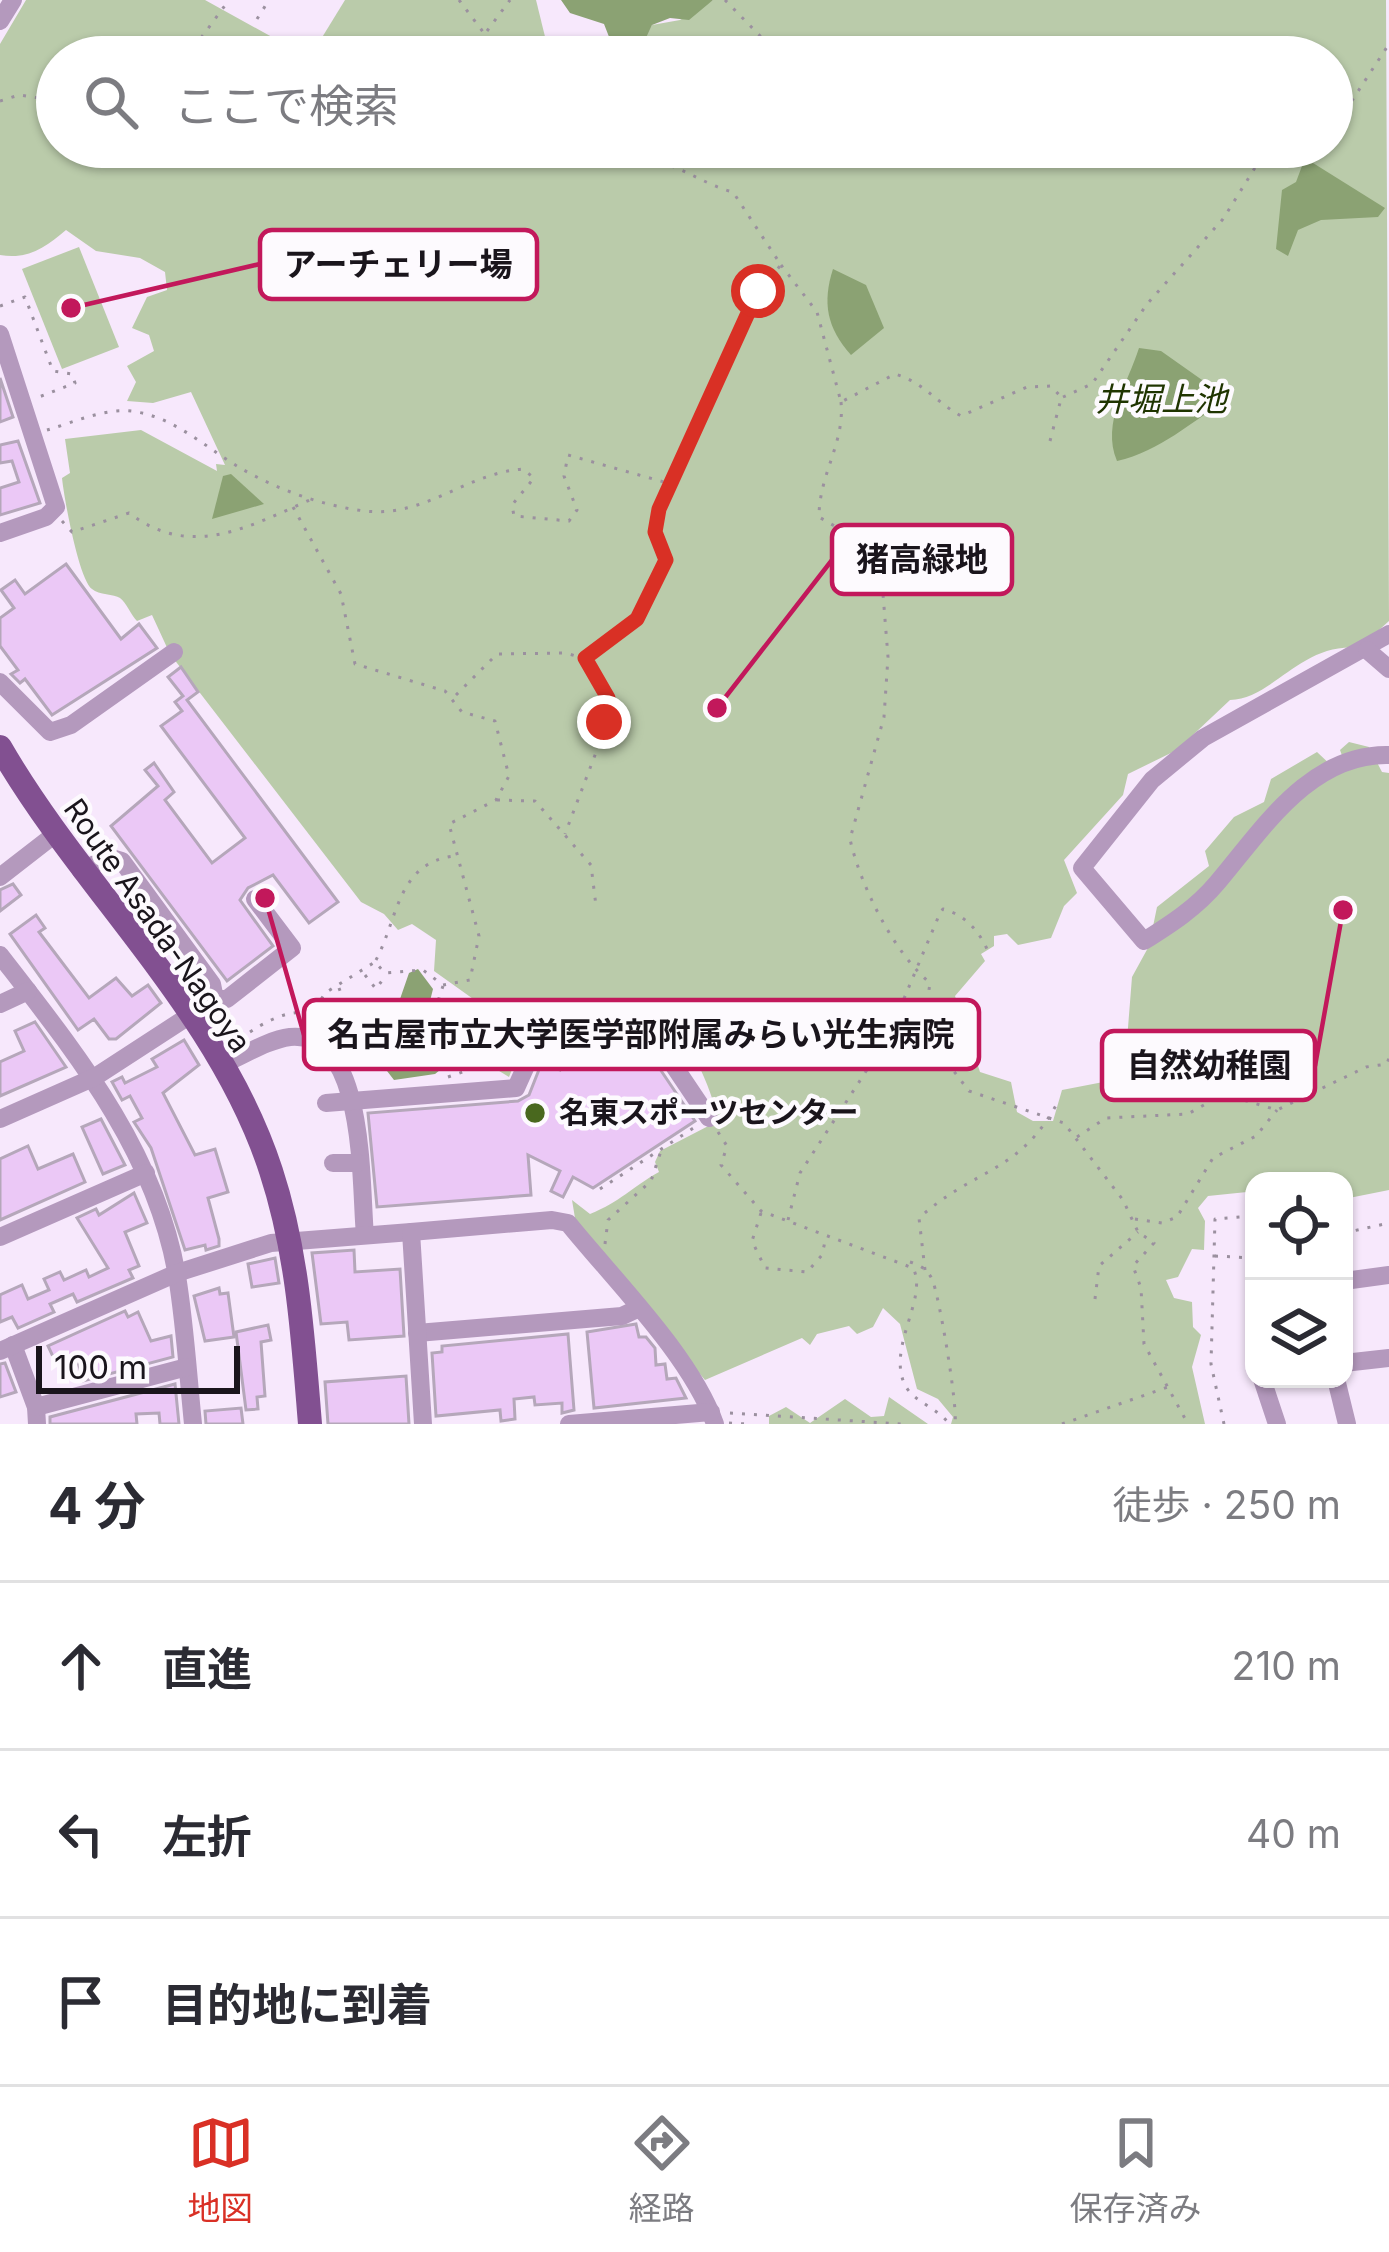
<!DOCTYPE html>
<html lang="ja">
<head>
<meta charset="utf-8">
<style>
  body { margin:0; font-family:Inter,"Noto Sans JP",sans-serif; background:#f7f7f7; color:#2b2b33 }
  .controls { position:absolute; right:36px; bottom:36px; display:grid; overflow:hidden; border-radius:24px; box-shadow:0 3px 9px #0004 }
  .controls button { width:108px; height:108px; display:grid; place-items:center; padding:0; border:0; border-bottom:3px solid #e1e1e2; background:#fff; color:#2b2b33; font:60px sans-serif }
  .scale { position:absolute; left:36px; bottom:30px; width:204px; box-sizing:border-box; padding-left:12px; border:6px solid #1a151c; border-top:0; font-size:33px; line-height:42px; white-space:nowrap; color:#1a151c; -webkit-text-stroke:9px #fdfafe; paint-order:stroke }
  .stop { position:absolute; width:36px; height:36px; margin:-27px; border:9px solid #d93025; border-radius:50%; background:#fff }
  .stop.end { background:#d93025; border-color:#fff; box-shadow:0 3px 12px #0008 }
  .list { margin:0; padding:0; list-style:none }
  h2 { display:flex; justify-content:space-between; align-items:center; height:156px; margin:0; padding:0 48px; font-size:51px }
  h2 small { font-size:39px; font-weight:400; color:#7c7c81 }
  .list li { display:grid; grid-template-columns:78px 1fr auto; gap:36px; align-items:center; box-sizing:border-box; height:168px; padding:0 48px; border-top:3px solid #e1e1e2 }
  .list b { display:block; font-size:45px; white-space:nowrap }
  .list em { font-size:39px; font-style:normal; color:#7c7c81 }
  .icon { flex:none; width:66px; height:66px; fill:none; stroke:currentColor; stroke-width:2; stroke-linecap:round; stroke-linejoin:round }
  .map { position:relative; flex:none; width:1389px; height:1424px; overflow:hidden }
  .search { position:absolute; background:#fff; box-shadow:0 3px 9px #0004; left:36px; right:36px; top:36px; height:132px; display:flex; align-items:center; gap:30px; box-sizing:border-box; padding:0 42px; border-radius:66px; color:#7c7c81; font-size:45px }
  .sheet { height:660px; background:#fff }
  nav { display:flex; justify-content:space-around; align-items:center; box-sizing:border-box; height:168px; border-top:3px solid #e1e1e2; background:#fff; font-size:33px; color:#7c7c81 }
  nav a { display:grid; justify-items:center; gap:6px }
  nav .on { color:#d93025 }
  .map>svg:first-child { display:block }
</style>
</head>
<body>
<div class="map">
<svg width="1389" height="1424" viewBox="0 0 1389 1424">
  <rect width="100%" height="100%" fill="#f7e8fc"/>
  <g fill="#bacbaa">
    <path d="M26,0h179l103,57h-251v90h1275v-90h-730l41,-15 9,-17 28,-5 33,-20h673l3,621 -30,27c-58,-6 -86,51 -129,52l-53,50 -49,24 -5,21 -59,65 13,33 -13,13 -13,32 -33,7 -11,-11 -13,2v10l-13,8 4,7 -30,35 25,76 31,10 6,30 16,9h20l9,-31 62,-12 8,-101 17,-31 8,-39 52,-41 -4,-15 29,-34 30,-15 7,-23 46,-27 17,16 11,-4 -5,-14 9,-8 20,5 13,25 7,1v417l-45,9v-18h-90v16l-7,-5 -39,4 -10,12 7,13 -1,29 -12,-1 -14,28 -12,3 8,18 18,4 1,25 8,8 -9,32 13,57h-254l2,-7 -15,-18 -21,-10 -17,-65 -17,-16 -10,19 -16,7 -8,-8 -32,8 -7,11 -8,-7 -97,42 -128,-150 -5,-30 18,14c30,-12 42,-27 69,-42l-4,-10 5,-11 58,-30c-4,-29 -41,-118 -78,-119 -8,0 -52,9 -65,11l-20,-13 -11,16h-11l-24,61 -18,-11 2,-10 -23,-1 -9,-12 16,-10 -5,-13 11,-14 -49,-35 2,-31 -24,-16 -14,6 -14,-16 -23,-12 -191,-248 -18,-39 -15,6c-6,-6 -11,-19 -17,-23 -6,-4 -21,-3 -28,-9 -13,-9 -28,-91 -30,-111l8,-5 -5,-34 76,-9 76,41 -1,-7 9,1 -34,-73 -38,11 -26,-2 9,-19 -9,-16 27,-15 -5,-16 -17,-7 15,-31 20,-7 -2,-18 -25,-14 -44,-7 -30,-21c-20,17 -38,30 -66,25v-211z"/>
    <path d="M345,0h191l14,57h-240z"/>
    <path d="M79,247l40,100 -57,22 -40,-100z"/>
    <path d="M889,1397l39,27h-159v-8l17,-9 24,16 35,-24 26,18 13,-1z"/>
  </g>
  <g fill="#8ba273">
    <path d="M561,0h152l-24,20 -19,-2 -18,7 -8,17 -31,5 -9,-23 -34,-11z"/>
    <path d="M1313,163l72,45 -7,9 -57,3 -23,10 -10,26 -12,-7 6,-59 14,-8 6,-16z"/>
    <path d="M833,269l33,16 18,43 -33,27c-24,-27 -29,-52 -18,-86z"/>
    <path d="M1139,348l22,3 68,48c-39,23 -68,52 -112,62 -16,-38 11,-78 22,-113z"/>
    <path d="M231,474l33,30 -52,15 11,-43z"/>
    <path d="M418,969l15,20 -4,16c13,17 10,38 21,57l-15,12 -41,6 -31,-40 13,-31 24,-10 9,-26z"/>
  </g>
  <g fill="#ebc8f6" stroke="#b5a7ba" stroke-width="3">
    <path d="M0,378l13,39 -13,5z"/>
    <path d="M18,441l22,62 -40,12v-27l19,-6 -7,-21 -12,2v-18z"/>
    <path d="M66,564l55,75 18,-15 18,24 -105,67 -27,-36 -5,4 -9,-9 7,-4 -18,-24v-28l14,-10 -13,-18 14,-10 10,14z"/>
    <path d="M181,667l17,25 -11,8 151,202 -29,21 -36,-48 -25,13 -8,12 33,46 -46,35 -116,-155 47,-40 -13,-16 9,-7 20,29 -9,8 47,63 33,-25 -84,-112 21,-15 -7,-9 8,-6 -15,-19z"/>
    <path d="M13,884l8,11 -21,16v-21z"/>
    <path d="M36,915l9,13 -6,4 50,66 27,-20 16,18 16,-11 13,18 -45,36h-7l-15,-20 -16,11 -68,-96z"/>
    <path d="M35,1022l31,45 -66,29v-34l24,-11 -9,-20z"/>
    <path d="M635,1032l60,89 -102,67 -20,-11 -10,20 -12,-6 9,-20 -32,-16 3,40 -154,12 -9,-94 150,-12 11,-6 13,-33 18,8 6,-15 7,4 30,-9z"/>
    <path d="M184,1040l15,25 -36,28 32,62 20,-6 13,43 -20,6 11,41v7l-13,4 -1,-5 -20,5 -34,-102 -17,-26 8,-4 -12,-22 -8,4 -10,-18 10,-5 3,6 32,-16 -5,-8z"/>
    <path d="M101,1119l24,46 -22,9 -21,-47z"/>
    <path d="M28,1146l10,23 35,-15 12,28 -85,38v-61z"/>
    <path d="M134,1193l13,30 -22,9 14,34 -10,4 4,8 -56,24 -4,-8 -23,10 4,8 -36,16 -6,-11 -12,5v-27l22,-10 6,14 21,-9 -5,-11 16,-7 4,8 22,-10 3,7 19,-9 -31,-50 19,-9 3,6z"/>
    <path d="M354,1250l1,22 45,-3 4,67 -55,4 -2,-18 -26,2 -9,-71z"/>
    <path d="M275,1258l4,25 -27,4 -4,-23z"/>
    <path d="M219,1288l1,6 8,-1 6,44 -29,4 -11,-45z"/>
    <path d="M125,1311l3,6 10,-5 13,29 20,-5 2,21 -90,24 -7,-27 -20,9 -8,-17z"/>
    <path d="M636,1324l3,13h7l9,11 1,17 9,-1 2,15 9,-1 10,20 -92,10 -7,-76z"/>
    <path d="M268,1325l3,15 -10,2 4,54 -8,1 1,12 -12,1 -10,-78z"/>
    <path d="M568,1334l6,76 -12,3v-10l-27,2 -1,-8 -20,2 1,20 -14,2 -1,-11 -64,6 -4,-63 10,-1v-6z"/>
    <path d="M5,1363l11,29 -16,5v-33z"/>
    <path d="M406,1376l3,48h-81l-3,-42z"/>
    <path d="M175,1384l4,40h-19l-1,-11 -23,1 1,10h-87v-7z"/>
    <path d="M241,1408l2,16h-37l-1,-13z"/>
  </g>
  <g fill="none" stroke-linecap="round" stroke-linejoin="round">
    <g stroke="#9b909f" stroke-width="3" stroke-dasharray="3 9" stroke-linecap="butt">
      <path d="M459,0l43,57"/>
      <path d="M725,0l40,41 3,16"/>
      <path d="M257,19l12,-19"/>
      <path d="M487,31l23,-31"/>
      <path d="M187,57l42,-57"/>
      <path d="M0,101l19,-6 20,3 18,-13"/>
      <path d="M1332,131l57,-87"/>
      <path d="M653,160l69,-5 10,-8"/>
      <path d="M781,265l36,47 24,90 54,-28c28,8 41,28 66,42l66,-29 24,-1 11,12"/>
      <path d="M0,306l25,-9 28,74 19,3 3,9 -36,14"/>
      <path d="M1063,397l29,-13 55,-80 76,-85 45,-72"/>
      <path d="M841,402c4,41 -22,72 -22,115l52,30 10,22 7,88 -4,60 -34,122c10,46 44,114 80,144l-7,48 46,60 95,32 59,77 15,32 16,11 -21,23 8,22 3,56 44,80"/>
      <path d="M47,430c28,-8 61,-24 90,-18 40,7 72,38 105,57 36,21 82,37 123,42 60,7 101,-38 158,-42l11,9 -22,27 2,11 55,5 8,-11 -13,-34 4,-21 103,29"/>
      <path d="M1050,441l11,-42"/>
      <path d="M293,507l48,87 14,70 90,27 17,21 33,9 14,55 -13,24 -47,24 30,112 -9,44 -27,5 -20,-15 -38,3 -10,-11 -50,31 -12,20"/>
      <path d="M62,521l10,11 57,-19c62,47 119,14 183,-14"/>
      <path d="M585,658l52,-39 31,-64 -14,-23 5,-23 99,-218 23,-26 -48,-73c-24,-6 -43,-20 -65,-27 -25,-7 -46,-1 -66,-18"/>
      <path d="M456,695l41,-41 69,-1 23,7 19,38 -5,36 -38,100"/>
      <path d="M497,800l38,1 56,64 5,41"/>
      <path d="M376,960c22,-41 21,-97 78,-104"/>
      <path d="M365,975l11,14 10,-14"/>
      <path d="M443,986l-5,15 20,14 22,-1 -8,53"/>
      <path d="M339,988l7,19 -4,23"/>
      <path d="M250,1032c56,-37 85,-20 109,38"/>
      <path d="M448,1077l41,-14 19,-31"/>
      <path d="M718,1132l9,14 -6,19 40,46 152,57c16,30 -28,81 -7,119 10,16 32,21 43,37"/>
      <path d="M1077,1137l29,-19 82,-4 35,-20 54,16 89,-43 21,-3 2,-6"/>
      <path d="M600,1189l95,-62"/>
      <path d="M761,1213l-9,28 13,27 42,4 15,-17 4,-18"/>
      <path d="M1135,1219l27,4 15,-6 36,-59 43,-22 21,-26"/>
      <path d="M788,1220l12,-47 87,-134 53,-126 3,-4c23,6 38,24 46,45"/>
      <path d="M1344,1233l45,-10"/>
      <path d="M605,1244l3,-24 43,-39 10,-30"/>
      <path d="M1215,1256l39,2"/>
      <path d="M910,1262c10,3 17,7 22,17 7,15 26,128 23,145"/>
      <path d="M925,1270l-6,-52c58,-52 100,-43 140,-118"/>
      <path d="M1095,1299l4,-33 39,-34"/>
      <path d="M730,1413l172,11"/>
      <path d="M729,1423l19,1"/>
      <path d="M1062,1424l106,-37"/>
      <path d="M1224,1424l-13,-60 4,-145 39,-3"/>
    </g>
    <g stroke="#b499bd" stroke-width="18">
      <path d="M0,21l13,-21"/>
      <path d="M0,334l56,173 -10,10 -46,16"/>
      <path d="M1389,634l-186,104 -51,42 -70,88 62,73c27,-17 52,-33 73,-58 45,-53 93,-130 172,-128"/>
      <path d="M1367,650l22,19"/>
      <path d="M0,682l50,50 21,-7 103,-73"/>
      <path d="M0,877l54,-42"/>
      <path d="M0,955c75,97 156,196 177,321 8,49 11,99 16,148"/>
      <path d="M215,999h12l65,-51 -37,-49"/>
      <path d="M0,1004l28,-13"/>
      <path d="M221,1065c22,-9 46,-25 69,-28 77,-7 70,148 75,198"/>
      <path d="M326,1103l190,-15 27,-60 55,10 41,-24 70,104"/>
      <path d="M0,1119l95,-42 120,-78 -3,-15 -90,-123 -13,-4 -28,14"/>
      <path d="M333,1163h25"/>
      <path d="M0,1237l146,-64"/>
      <path d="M1344,1281l45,-6"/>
      <path d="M417,1333l205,-17 15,-7"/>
      <path d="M13,1345l23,62 1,17"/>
      <path d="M0,1351l177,-78 94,-30 140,-11"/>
      <path d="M1344,1363l45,-5"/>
      <path d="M1262,1379l15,45"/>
      <path d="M1336,1379l11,45"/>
      <path d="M36,1407l151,-40"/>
      <path d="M423,1424l-12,-192 141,-12 16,3c46,57 123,133 147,201"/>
      <path d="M569,1424l142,-12"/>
    </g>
    <path stroke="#825091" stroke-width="24" d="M0,747c83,144 219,263 271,424 27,82 32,168 39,253"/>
  </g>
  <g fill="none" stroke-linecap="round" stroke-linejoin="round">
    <path stroke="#d93025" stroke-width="15" d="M604,722l4,-24 -23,-40 52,-39 29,-59 -11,-28 4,-23 99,-218"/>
  </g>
  <circle fill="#49681e" stroke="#fdfafe" stroke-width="4.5" cx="535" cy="1113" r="12"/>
  <g text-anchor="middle" stroke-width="9" stroke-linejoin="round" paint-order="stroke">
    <g font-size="30" fill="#1a151c" stroke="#fdfafe">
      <text transform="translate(157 926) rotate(55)" y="10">Route Asada-Nagoya</text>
    </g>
    <g font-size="30" font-weight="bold" fill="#1a151c" stroke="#fdfafe" text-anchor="start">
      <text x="559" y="1123">名東スポーツセンター</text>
    </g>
    <g font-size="33" font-style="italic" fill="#1f3400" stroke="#fdfafe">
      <text x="1161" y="411">井堀上池</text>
    </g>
  </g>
  <path fill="none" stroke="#c2185b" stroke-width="4.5" d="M71 308L260 264M717 708L832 560M265 898L304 1035M1343 910L1315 1066"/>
  <g fill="#c2185b" stroke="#fdfafe" stroke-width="4.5">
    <circle cx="71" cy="308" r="12"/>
    <circle cx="717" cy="708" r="12"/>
    <circle cx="265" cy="898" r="12"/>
    <circle cx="1343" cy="910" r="12"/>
  </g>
  <g fill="#fdfafe" stroke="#c2185b" stroke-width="4.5">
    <rect x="260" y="230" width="277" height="69" rx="12"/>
    <rect x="832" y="525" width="180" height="69" rx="12"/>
    <rect x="304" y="1000" width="675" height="69" rx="12"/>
    <rect x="1102" y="1031" width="213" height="69" rx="12"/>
  </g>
  <g font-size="33" text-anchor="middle" font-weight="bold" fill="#1a151c">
    <text x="398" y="276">アーチェリー場</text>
    <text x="922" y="571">猪高緑地</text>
    <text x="641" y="1046">名古屋市立大学医学部附属みらい光生病院</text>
    <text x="1209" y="1077">自然幼稚園</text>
  </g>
</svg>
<div class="controls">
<button><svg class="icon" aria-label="locate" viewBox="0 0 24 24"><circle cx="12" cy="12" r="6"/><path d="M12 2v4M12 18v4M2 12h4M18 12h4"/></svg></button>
<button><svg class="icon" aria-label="layers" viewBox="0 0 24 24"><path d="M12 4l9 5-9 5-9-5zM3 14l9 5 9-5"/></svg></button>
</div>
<div class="scale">100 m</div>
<div class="stop" style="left:758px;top:291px"></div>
<div class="stop end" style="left:604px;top:722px"></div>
<div class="search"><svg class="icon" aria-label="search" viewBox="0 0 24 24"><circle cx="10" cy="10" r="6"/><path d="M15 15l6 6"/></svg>ここで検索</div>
</div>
<section class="sheet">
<h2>4 分<small>徒歩 · 250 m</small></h2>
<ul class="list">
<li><svg class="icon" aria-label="ahead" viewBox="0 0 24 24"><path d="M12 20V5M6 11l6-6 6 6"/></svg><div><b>直進</b></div><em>210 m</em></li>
<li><svg class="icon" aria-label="left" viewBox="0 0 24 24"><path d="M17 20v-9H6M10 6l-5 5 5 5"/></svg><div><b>左折</b></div><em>40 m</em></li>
<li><svg class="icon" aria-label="arrive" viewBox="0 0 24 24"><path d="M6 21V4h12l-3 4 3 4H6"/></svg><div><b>目的地に到着</b></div></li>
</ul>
</section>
<nav>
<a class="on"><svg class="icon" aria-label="map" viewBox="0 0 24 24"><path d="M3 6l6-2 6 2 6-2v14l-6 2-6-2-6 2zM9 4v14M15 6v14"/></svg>地図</a>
<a><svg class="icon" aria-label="directions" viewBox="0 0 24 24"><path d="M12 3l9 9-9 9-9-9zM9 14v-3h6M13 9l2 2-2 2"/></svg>経路</a>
<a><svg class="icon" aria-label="saved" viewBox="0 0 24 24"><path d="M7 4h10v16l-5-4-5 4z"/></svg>保存済み</a>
</nav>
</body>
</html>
